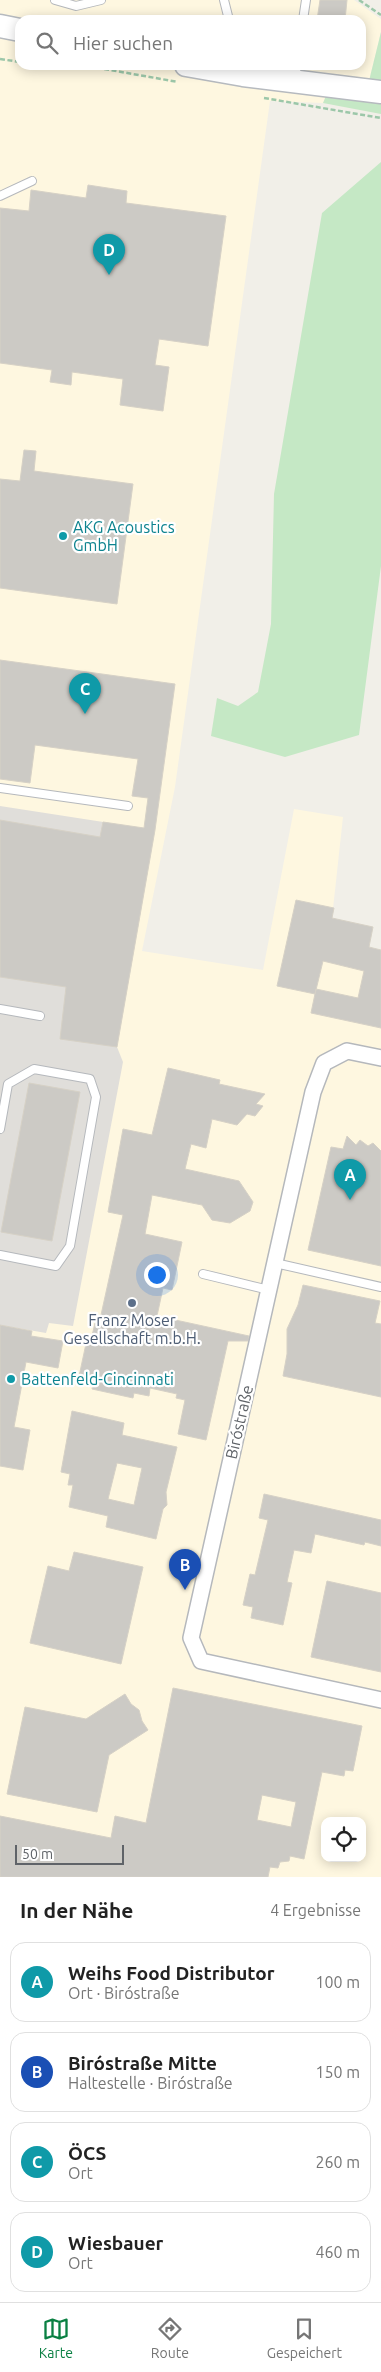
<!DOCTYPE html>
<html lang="de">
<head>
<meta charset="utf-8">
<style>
  body { margin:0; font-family:Ubuntu,sans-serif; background:#f2f2f2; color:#222 }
  .controls { position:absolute; right:15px; bottom:15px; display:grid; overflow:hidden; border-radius:10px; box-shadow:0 2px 12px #0003 }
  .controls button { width:45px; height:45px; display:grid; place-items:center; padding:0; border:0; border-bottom:1px solid #e0e0e0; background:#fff; color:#222; font:25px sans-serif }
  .scale { position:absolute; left:15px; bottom:12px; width:109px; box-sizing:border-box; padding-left:5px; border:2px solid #5f6368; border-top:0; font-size:14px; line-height:18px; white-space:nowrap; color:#5f6368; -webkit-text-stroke:4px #fff; paint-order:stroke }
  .you { position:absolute; left:156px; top:1274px; width:18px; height:18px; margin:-12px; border:4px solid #fff; border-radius:50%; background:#1a73e8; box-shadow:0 0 0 8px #1a73e833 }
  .badge { display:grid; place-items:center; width:32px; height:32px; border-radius:50%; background:#0b8043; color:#fff; font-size:16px; font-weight:700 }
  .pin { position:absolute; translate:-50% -41px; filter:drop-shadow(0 1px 2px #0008) }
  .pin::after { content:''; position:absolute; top:26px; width:18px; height:15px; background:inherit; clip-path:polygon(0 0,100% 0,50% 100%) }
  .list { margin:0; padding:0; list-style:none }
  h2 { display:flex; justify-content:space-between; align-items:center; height:65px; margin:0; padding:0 20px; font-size:21px }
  h2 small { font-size:16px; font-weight:400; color:#767676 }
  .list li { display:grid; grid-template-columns:32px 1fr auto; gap:15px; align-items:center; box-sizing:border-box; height:80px; margin:0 10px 10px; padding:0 10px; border:1px solid #e0e0e0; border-radius:15px }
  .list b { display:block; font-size:19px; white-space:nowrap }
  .list p { margin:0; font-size:16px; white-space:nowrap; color:#767676 }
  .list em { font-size:16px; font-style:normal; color:#767676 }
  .icon { flex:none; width:28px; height:28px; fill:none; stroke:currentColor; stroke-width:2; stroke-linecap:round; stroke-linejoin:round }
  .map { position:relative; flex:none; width:381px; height:1877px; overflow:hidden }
  .search { position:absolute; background:#fff; box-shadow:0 2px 12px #0003; left:15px; right:15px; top:15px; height:55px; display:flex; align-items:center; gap:12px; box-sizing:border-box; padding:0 18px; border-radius:15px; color:#767676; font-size:19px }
  .sheet { height:425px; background:#fff }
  nav { display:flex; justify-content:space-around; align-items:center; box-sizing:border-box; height:70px; border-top:1px solid #e0e0e0; background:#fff; font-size:14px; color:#767676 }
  nav a { display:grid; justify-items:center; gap:2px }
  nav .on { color:#0b8043 }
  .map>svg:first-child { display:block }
</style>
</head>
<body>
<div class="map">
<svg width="381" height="1877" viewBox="0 0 381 1877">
  <rect width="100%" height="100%" fill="#f1efe8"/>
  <path fill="#fef7e0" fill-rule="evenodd" d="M0,0h354l27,19v13l-12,49 -43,15 -3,7 -53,-2 -95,686 -33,164 121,19 31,-161 49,8 -11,101 41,9 -4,20 12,3v927h-381zM20,20h341v45h-341zM325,1821h37v37h-37z"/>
  <path fill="#e0deda" d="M0,806l155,24 -38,217 6,15 -50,264 -24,-3 -3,10 -46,-8z"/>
  <g fill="#c5e8c5">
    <path d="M381,32v51l-12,-2z"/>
    <path d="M326,96l55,8v10l-58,-11z"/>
    <path d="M381,162v404l-22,169 -74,22 -74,-21 6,-38 21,8 20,-14 13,-68 3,-130 48,-281z"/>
  </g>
  <g fill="#cccac5" stroke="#d6d1c6" fill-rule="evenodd">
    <path d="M320,0h27l-2,20h-28z"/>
    <path d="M88,185l39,6 -1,12 100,13 -18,130 -49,-7 -4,26 14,2 -6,44 -43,-6 3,-26 -51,-7 -1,13 -21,-3 2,-12 -52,-7v-155l29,3 2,-21 55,8z"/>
    <path d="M24,450l12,1 -2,20 99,13 -16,120 -117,-16v-109l20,2z"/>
    <path d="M0,660l175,24 -20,146 -38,217 -57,-8 6,-52 -66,-10v-157l100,17 3,-15 41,6 4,-30 -16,-2 6,-37 -103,-14 -5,38 -30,-4z"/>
    <path d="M296,900l38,8 -2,10 41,9 -4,20 12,3v78l-70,-15 5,-24 42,9 6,-27 -41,-10 -8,33 -38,-8z"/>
    <path d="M168,1068l52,12 -1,4 46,10 -9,10 7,2 -8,10 -8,-2 -10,11 -25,-6 -6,29 -15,-4 -6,25 54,12 14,21 -3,9 -20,12 -18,-3 -10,-15 -50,-10 -7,39 37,8 -10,48 -9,-2 -6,28 92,20 -1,5h-20l-22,99 -28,-6 7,-34 -9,-2 1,-4 -27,-6 -1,8 -15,-3 -1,5 -41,-9 1,-5 -15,-3 9,-42 4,1 4,-17 4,1 24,-109 -15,-3 15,-83 29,6z"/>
    <path d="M29,1083l51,9 -28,149 -51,-9z"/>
    <path d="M347,1136l9,9 4,-5 8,6 5,-3 8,8v115l-73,-16 23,-103 12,2z"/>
    <path d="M303,1285l77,16 -5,22 6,1v73l-98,-21 4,-22v-25l11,-24z"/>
    <path d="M0,1325l32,6 -1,5 32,5 -5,27 -32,-6 -12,65 16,3 -7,40 -23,-4z"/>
    <path d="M72,1411l52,12 -2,12 55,12 -11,45 1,13 -4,4 -7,30 -50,-12 2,-11 -39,-9 4,-22h-5l2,-11 -9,-2zM117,1463l25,5 -8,37 -26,-6z"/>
    <path d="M264,1494l117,26v26l-16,-4 -1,3 -49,-11 -4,19 -17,-3 -7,32 5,1 -9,42 -32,-7 2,-11 -10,-2 7,-31 5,1 13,-55 -9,-2z"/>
    <path d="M74,1552l69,15 -22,97 -91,-21 18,-77 21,5z"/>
    <path d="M327,1581l54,12v79l-70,-15z"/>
    <path d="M173,1688l189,38 -9,45 -8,-1 -1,6 -22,-4 -18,87 -14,-3 -1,5 -9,1 -2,6 -8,-1 -2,10h-268v-61l111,22 4,-22 31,7zM262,1795l34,7 -5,25 -34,-7z"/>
    <path d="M125,1694l6,10 8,6 3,11 6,9 -39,25 -12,57 -90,-18 18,-87 61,12z"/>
  </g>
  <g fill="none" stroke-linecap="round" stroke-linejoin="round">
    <g stroke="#b5b8bc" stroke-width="10">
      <g id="lane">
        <path d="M55,0l21,6 25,-6"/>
        <path d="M224,0l5,20"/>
        <path d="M303,20l3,-20"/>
        <path d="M295,79l2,-14"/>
        <path d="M0,196l32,-15"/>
        <path d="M0,788l128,18"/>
        <path d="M0,1009l40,7"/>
        <path d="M0,1129l8,-45 26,-15 56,10 6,18 -26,149 -14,20 -56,-11"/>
        <path d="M275,1263l106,24"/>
        <path d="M203,1274l66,16"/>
      </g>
    </g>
    <g stroke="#b5b8bc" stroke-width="18">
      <path id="street" d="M381,1058l-34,-7 -23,12 -11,29 -122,546 10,23 180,39"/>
    </g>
    <g stroke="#b6babf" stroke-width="25">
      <g id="secondary">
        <path d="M0,26l20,4"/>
        <path d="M186,65l57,10 138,17"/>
      </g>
    </g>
    <g stroke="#9cc7a9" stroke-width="2.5" stroke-dasharray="5 2.5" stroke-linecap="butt">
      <path d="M359,0l22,15"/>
      <path d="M0,59l20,3"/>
      <path d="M82,65l96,17"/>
      <path d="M264,98l117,20"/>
    </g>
    <use href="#lane" stroke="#fff" stroke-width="8"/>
    <use href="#street" stroke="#fff" stroke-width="15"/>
    <use href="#secondary" stroke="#fff" stroke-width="22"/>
  </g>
  <g fill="#0f9aa8" stroke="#fff" stroke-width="2">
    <circle cx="63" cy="536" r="5"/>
    <circle cx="11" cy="1379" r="5"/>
  </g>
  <circle fill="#5c6f8a" stroke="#fff" stroke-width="2" cx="132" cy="1303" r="5"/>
  <g text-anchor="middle" stroke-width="4.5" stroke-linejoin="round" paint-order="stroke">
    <g font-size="16" fill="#0d838f" stroke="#fff" text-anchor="start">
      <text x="73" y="533">AKG Acoustics<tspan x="73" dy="18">GmbH</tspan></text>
      <text x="21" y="1385">Battenfeld-Cincinnati</text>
    </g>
    <g font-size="16" fill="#4e5e75" stroke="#fff">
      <text x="132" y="1326">Franz Moser<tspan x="132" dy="18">Gesellschaft m.b.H.</tspan></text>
    </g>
    <g font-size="16" fill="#5f6368" stroke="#fff">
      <text transform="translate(239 1422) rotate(-77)" y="6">Biróstraße</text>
    </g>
  </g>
</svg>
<div class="controls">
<button><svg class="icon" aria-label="locate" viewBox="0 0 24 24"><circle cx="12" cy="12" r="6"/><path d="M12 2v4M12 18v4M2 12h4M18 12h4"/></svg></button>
</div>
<div class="scale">50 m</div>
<div class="you"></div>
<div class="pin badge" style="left:350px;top:1200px;background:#0f9aa8">A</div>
<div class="pin badge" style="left:185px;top:1590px;background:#1a4fb4">B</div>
<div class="pin badge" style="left:85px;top:714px;background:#0f9aa8">C</div>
<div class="pin badge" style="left:109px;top:275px;background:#0f9aa8">D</div>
<div class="search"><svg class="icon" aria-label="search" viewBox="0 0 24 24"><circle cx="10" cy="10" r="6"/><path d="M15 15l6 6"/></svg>Hier suchen</div>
</div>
<section class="sheet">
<h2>In der Nähe<small>4 Ergebnisse</small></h2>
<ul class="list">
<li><span class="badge" style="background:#0f9aa8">A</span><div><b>Weihs Food Distributor</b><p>Ort · Biróstraße</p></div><em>100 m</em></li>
<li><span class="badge" style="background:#1a4fb4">B</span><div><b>Biróstraße Mitte</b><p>Haltestelle · Biróstraße</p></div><em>150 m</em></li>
<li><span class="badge" style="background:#0f9aa8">C</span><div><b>ÖCS</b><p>Ort</p></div><em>260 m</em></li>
<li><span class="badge" style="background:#0f9aa8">D</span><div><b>Wiesbauer</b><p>Ort</p></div><em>460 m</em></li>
</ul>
</section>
<nav>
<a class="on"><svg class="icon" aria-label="map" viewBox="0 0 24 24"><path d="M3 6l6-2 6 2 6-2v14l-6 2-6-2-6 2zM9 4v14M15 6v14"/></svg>Karte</a>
<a><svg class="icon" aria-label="directions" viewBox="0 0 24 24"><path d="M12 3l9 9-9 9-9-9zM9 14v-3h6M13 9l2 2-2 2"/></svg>Route</a>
<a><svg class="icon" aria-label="saved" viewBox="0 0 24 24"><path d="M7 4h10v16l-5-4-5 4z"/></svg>Gespeichert</a>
</nav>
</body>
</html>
